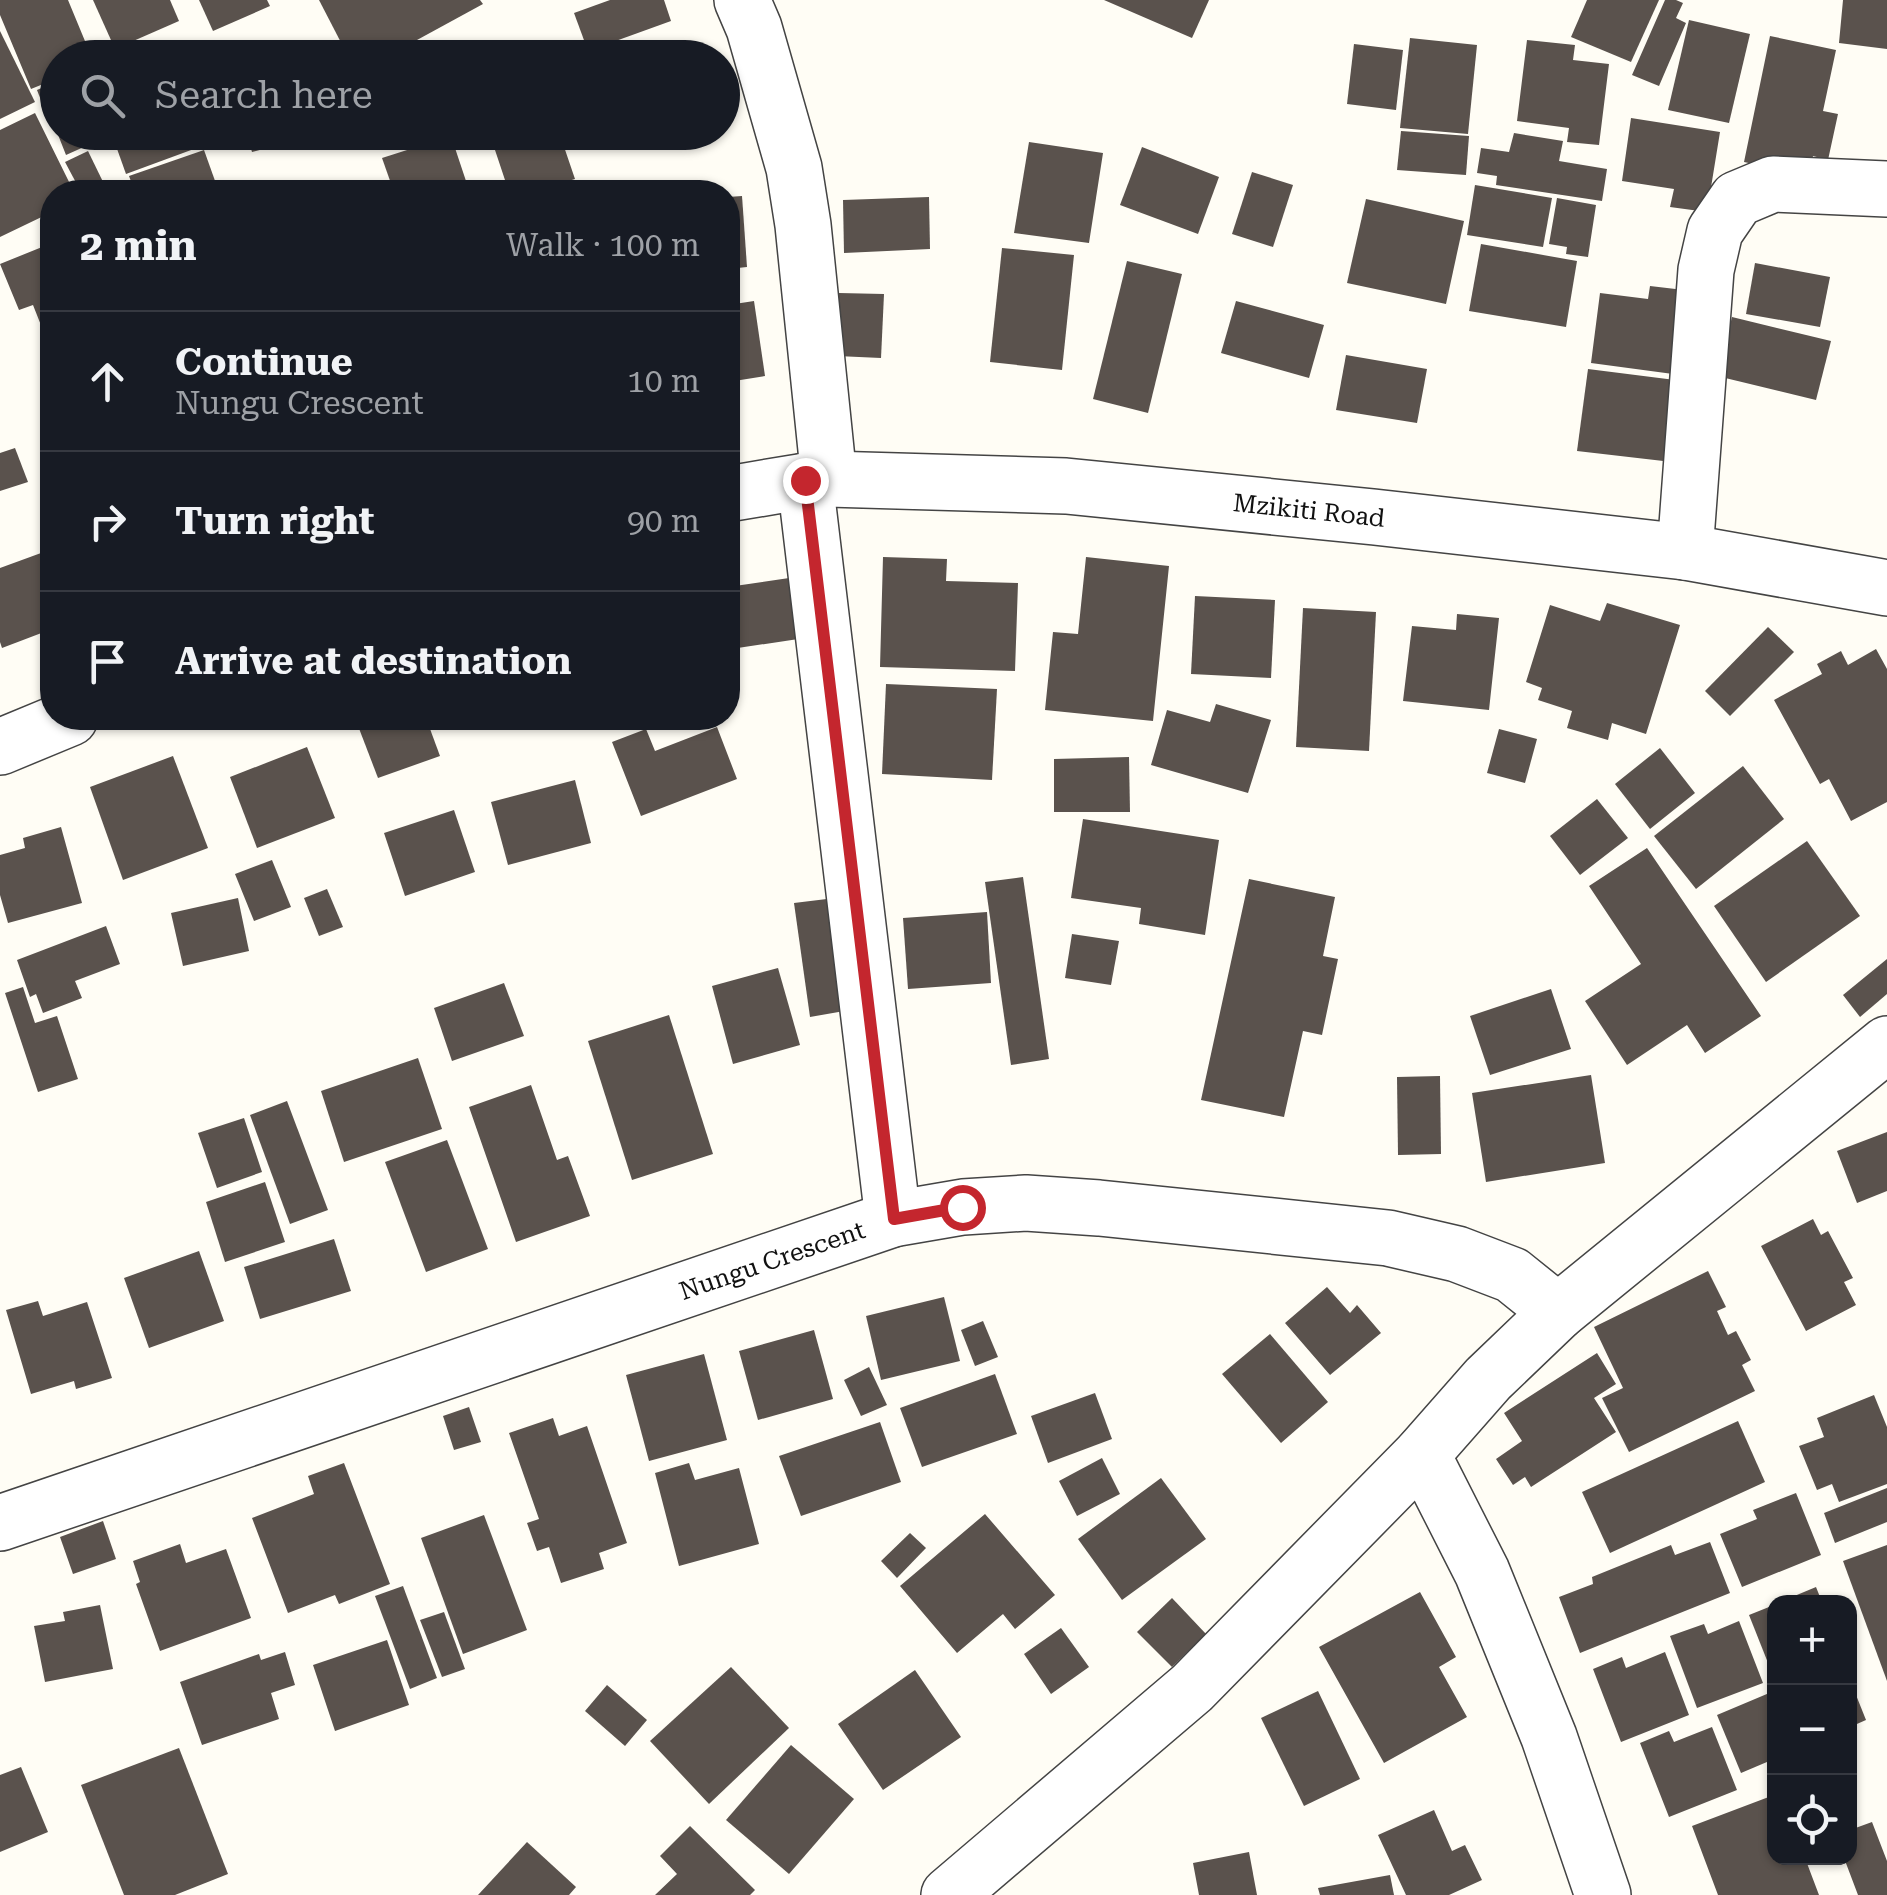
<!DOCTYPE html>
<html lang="en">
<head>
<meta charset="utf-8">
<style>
  body { margin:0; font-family:"Roboto Serif",serif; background:#242831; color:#f1f3f6 }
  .controls { position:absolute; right:30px; bottom:30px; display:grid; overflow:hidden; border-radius:20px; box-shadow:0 2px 8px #0004 }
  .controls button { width:90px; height:90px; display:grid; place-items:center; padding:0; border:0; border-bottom:2px solid #363941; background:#171b24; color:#f1f3f6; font:50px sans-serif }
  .stop { position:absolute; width:30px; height:30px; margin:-22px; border:8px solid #c4262e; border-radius:50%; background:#fff }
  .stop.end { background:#c4262e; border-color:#fff; box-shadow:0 2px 10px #0008 }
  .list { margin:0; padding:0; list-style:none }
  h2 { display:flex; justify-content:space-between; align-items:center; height:130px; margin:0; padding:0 40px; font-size:42px }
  h2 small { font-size:32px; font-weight:400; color:#9ea1a6 }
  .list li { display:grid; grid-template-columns:65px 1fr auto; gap:30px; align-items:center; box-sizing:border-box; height:140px; padding:0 40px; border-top:2px solid #363941 }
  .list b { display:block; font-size:38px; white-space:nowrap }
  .list p { margin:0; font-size:32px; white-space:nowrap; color:#9ea1a6 }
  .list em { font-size:32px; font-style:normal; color:#9ea1a6 }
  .icon { flex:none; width:55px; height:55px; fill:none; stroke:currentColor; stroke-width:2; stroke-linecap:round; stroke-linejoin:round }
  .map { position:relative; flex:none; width:1887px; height:1895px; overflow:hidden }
  .search { position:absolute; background:#171b24; box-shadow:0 2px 8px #0004; left:40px; top:40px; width:700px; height:110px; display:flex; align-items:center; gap:25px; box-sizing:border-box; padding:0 35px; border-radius:55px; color:#9ea1a6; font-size:38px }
  .panel { position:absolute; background:#171b24; box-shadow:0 2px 8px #0004; left:40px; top:180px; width:700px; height:550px; border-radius:40px }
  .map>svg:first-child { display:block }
</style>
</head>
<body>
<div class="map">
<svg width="1887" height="1895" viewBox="0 0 1887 1895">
  <rect width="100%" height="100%" fill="#fffdf5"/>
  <g fill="#5a524d">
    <path d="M0,0h68l24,58h-34v20l-27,11 -31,-74z"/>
    <path d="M93,0h77l9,21 -64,28z"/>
    <path d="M199,0h68l3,6 -57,25z"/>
    <path d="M319,0h161l3,4 -99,54h-35z"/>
    <path d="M610,0h54l7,21 -83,30 -14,-38z"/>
    <path d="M1104,0h105l-17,38z"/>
    <path d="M1587,0h72l-28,62 -60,-25z"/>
    <path d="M1665,0h11l7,3 -7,15 10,5 -27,63 -27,-11z"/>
    <path d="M1843,0h44v49l-48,-6z"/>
    <path d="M1689,20l61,14 -21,89 -61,-13z"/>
    <path d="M0,31l35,71 -35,17z"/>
    <path d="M1770,36l66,14 -13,61 15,3 -10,46 -15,-4 -4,20 -65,-14z"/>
    <path d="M1410,38l67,7 -9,89 -68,-6z"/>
    <path d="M1527,40l48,5 -2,15 36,4 -10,81 -32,-3 2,-14 -52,-7z"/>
    <path d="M1354,44l49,6 -7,60 -49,-6z"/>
    <path d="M58,81v33l-10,4 -11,-28z"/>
    <path d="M35,113l39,79h-22v20l-52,25v-107z"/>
    <path d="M1631,118l89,14 -13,80 -37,-5 4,-18 -52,-8z"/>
    <path d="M58,120v12h46l2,5 -40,18 -13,-33z"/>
    <path d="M1401,131l68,5 -3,39 -69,-5z"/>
    <path d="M111,132h86l5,14 -76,28z"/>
    <path d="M246,132h45l3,9 -42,11z"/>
    <path d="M489,132h70l16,47 -10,3 4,10h-60z"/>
    <path d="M1514,133l49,8 -4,20 48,8 -5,32 -106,-16 1,-9 -20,-3 4,-25 28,4z"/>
    <path d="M451,136l17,51 -15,5h-59l-12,-34z"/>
    <path d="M1029,142l74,11 -14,90 -75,-10z"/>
    <path d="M1142,147l77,30 -21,57 -78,-29z"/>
    <path d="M204,150l15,42h-84l-6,-16z"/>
    <path d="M88,151l17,35 -14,6h-10l-16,-30z"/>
    <path d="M1252,172l41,13 -20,62 -41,-13z"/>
    <path d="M1475,185l77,13 -9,49 -76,-12z"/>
    <path d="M742,196l5,71 -19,2v-72z"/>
    <path d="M929,197l1,52 -86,4 -1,-53z"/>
    <path d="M1557,198l39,7 -8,52 -22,-3 1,-7 -18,-3z"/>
    <path d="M1366,199l98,22 -18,83 -99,-21z"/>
    <path d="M52,243v110l-19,-48 -14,5 -19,-46z"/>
    <path d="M1481,244l96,17 -11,66 -97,-16z"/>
    <path d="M1002,248l72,7 -12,115 -72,-8z"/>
    <path d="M1127,261l55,13 -34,139 -55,-14z"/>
    <path d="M1755,263l75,14 -10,50 -74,-13z"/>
    <path d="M1650,286l34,4 -11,84 -82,-11 9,-70 48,6z"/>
    <path d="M839,293l45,1 -3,64 -44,-2z"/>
    <path d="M754,301l11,75 -37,6v-77z"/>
    <path d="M1236,301l88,24 -15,53 -88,-25z"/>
    <path d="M1732,317l99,24 -15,59 -99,-24z"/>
    <path d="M1346,355l81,14 -10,54 -81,-13z"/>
    <path d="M1588,369l95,12 -11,81 -95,-11z"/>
    <path d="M15,448l13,34 -28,9v-38z"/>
    <path d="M52,549v80l-50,19 -2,-6v-74z"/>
    <path d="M883,557l64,2 -1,22 72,2 -3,88 -135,-4z"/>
    <path d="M1086,557l83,9 -16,155 -108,-11 8,-78 25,2z"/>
    <path d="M796,577l9,61 -74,11 -3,-28v-34z"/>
    <path d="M1195,596l80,4 -4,78 -80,-4z"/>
    <path d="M1607,603l73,22 -34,109 -34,-11 -4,17 -41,-12 5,-17 -34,-11 4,-12 -16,-6 24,-77 50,16z"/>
    <path d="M1303,608l73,4 -7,139 -73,-4z"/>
    <path d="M1457,614l42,4 -10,92 -86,-9 9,-75 44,4z"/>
    <path d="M1768,627l26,25 -64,64 -25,-25z"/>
    <path d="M1876,649l11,20v133l-36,19 -22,-42 -9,5 -46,-84 48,-26 -5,-10 24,-13 7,14z"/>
    <path d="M886,684l111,5 -5,91 -110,-6z"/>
    <path d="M1216,704l55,16 -23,73 -97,-28 16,-55 43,12z"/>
    <path d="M355,718h71l14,38 -62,22z"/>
    <path d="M717,727l20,52 -96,37 -29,-74 34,-13 9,22z"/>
    <path d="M1499,729l38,10 -12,44 -38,-10z"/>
    <path d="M307,747l28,71 -78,30 -27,-71z"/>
    <path d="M1660,748l35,45 -45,36 -35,-45z"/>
    <path d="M173,756l35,92 -85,32 -33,-93z"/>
    <path d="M1129,757l1,55h-76v-53z"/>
    <path d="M1743,766l41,53 -88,70 -42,-53z"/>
    <path d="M575,780l16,63 -83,22 -17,-63z"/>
    <path d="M1597,799l31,39 -48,37 -30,-39z"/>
    <path d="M454,810l21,62 -70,24 -21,-63z"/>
    <path d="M1083,819l136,21 -14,95 -66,-11 2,-16 -70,-10z"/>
    <path d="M61,827l21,76 -74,20 -8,-28v-40l25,-7 -2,-10z"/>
    <path d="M1807,841l53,75 -94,66 -52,-76z"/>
    <path d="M1647,848l114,168 -56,37 -18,-28 -60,40 -42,-64 56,-37 -52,-78z"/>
    <path d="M272,860l19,47 -37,14 -19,-47z"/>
    <path d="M1023,877l26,182 -38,6 -26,-183z"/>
    <path d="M1249,879l86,18 -12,59 15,3 -16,76 -19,-4 -19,86 -83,-17z"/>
    <path d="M327,889l16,38 -24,9 -15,-38z"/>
    <path d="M238,898l11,53 -66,15 -12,-53z"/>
    <path d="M835,898l15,112 -40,7 -16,-114z"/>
    <path d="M987,912l4,71 -83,6 -5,-71z"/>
    <path d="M106,926l14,38 -45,17 7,17 -39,15 -7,-19 -6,3 -13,-37z"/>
    <path d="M1072,934l47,7 -8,44 -46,-7z"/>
    <path d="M1887,959v35l-27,23 -17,-22z"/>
    <path d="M778,968l22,77 -67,19 -21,-78z"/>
    <path d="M504,983l20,53 -72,25 -18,-53z"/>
    <path d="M23,987l12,36 22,-7 21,63 -40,13 -33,-99z"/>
    <path d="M1551,989l20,60 -81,26 -20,-59z"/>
    <path d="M669,1015l44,139 -81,26 -44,-139z"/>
    <path d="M418,1058l24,71 -98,33 -23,-71z"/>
    <path d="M1591,1075l14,88 -119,19 -14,-89z"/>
    <path d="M1440,1076l1,78 -43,1 -1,-78z"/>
    <path d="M531,1085l26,75 11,-4 22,60 -74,26 -47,-135z"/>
    <path d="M287,1101l41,109 -38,14 -40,-109z"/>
    <path d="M244,1118l18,54 -45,16 -19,-55z"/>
    <path d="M1887,1132v59l-30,12 -20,-52z"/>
    <path d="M447,1140l41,109 -62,23 -41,-110z"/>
    <path d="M265,1182l20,60 -60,20 -19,-60z"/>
    <path d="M1813,1219l8,16 7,-4 25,47 -9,4 12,23 -50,26 -45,-85z"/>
    <path d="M334,1239l17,52 -91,28 -16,-52z"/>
    <path d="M199,1251l25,70 -75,27 -25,-70z"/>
    <path d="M1708,1271l18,36 -9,4 11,24 8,-4 15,29 -9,5 13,26 -126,61 -27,-54 21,-10 -29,-61z"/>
    <path d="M1327,1287l23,26 7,-8 24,28 -51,42 -45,-52z"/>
    <path d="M944,1297l16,64 -79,19 -15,-64z"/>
    <path d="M38,1301l5,15 44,-14 25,76 -36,11 -2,-8 -43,13 -25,-84z"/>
    <path d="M983,1321l15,36 -23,9 -14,-36z"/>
    <path d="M814,1330l19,69 -75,21 -19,-69z"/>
    <path d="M1270,1334l58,68 -47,41 -59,-69z"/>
    <path d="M1597,1353l19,31 -22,14 22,34 -85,55 -6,-10 -12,8 -17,-26 26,-18 -18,-28z"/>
    <path d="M704,1354l23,86 -78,21 -23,-86z"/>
    <path d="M869,1367l18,38 -26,11 -17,-36z"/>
    <path d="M995,1374l22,60 -95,33 -22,-59z"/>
    <path d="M1095,1393l17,46 -64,24 -17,-47z"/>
    <path d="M1874,1395l13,32v57l-48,18 -7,-18 -15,6 -18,-44 25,-9 -7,-19z"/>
    <path d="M469,1407l12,35 -27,8 -11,-34z"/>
    <path d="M553,1418l6,18 28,-10 40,117 -28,10 5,16 -43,14 -12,-36 -12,4 -10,-28 12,-4 -30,-86z"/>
    <path d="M1738,1421l27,61 -155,71 -28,-61z"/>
    <path d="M880,1422l21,60 -100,34 -22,-60z"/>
    <path d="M1102,1458l18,36 -43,22 -18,-35z"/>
    <path d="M344,1463l46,121 -51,20 -4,-9 -47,18 -36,-95 62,-24 -6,-18z"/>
    <path d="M689,1463l6,17 44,-12 20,76 -80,22 -24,-93z"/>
    <path d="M1161,1478l45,61 -84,61 -44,-61z"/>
    <path d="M1887,1488v34l-52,21 -11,-30z"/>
    <path d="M1796,1493l25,62 -79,32 -22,-53 37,-15 -4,-9z"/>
    <path d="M985,1514l70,81 -40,34 -12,-15 -46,39 -57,-67z"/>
    <path d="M484,1515l43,115 -64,24 -42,-116z"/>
    <path d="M103,1521l13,38 -43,15 -13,-37z"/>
    <path d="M910,1533l16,15 -29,30 -16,-17z"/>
    <path d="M1710,1542l20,51 -150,60 -21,-56 34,-13 -1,-7 79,-32 4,10z"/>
    <path d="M180,1544l6,19 40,-14 25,69 -91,33 -24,-67 4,-2 -7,-21z"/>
    <path d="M1887,1545v136l-44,-120z"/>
    <path d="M403,1586l34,92 -27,11 -35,-93z"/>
    <path d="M1816,1587l6,15h-42z"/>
    <path d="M1420,1592l36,65 -17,10 28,50 -83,46 -65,-116z"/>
    <path d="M1172,1598l34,36 -34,33 -35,-35z"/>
    <path d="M100,1605l13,64 -68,13 -11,-56 31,-5 -2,-9z"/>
    <path d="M1774,1605v73l-25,-63z"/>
    <path d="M444,1612l21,57 -23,8 -22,-57z"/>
    <path d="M1739,1621l24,62 -66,25 -27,-72 34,-12 4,10z"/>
    <path d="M1061,1628l28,39 -38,27 -27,-40z"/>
    <path d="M387,1640l22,65 -74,26 -22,-66z"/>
    <path d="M285,1652l10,33 -24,8 8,26 -77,26 -22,-63 79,-28 2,6z"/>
    <path d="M1665,1652l24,63 -68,27 -28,-73 29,-12 4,11z"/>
    <path d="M731,1667l58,61 -80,76 -59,-63z"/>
    <path d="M915,1670l46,67 -78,53 -45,-66z"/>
    <path d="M1850,1680l16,40 -16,7z"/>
    <path d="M607,1685l40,35 -22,26 -40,-35z"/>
    <path d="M1318,1691l42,88 -56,27 -43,-88z"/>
    <path d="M1774,1691v68l-33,14 -24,-58z"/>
    <path d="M1712,1727l25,63 -68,27 -29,-74 29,-12 5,11z"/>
    <path d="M791,1745l63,54 -65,75 -63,-54z"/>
    <path d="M179,1748l49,126 -53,21h-51l-43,-110z"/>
    <path d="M21,1767l27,65 -48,20v-77z"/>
    <path d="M1774,1795v63h31l14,37h-101l-26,-69z"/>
    <path d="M1434,1810l18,41 13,-6 17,35 -33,15h-43l-28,-60z"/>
    <path d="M1872,1822l15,39v34h-29l-14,-37h6v-28z"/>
    <path d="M690,1826l65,64 -5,5h-95l22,-21 -17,-18z"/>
    <path d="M527,1842l49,45 -7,8h-91z"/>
    <path d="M1249,1852l8,43h-58l-6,-32z"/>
    <path d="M1390,1875l4,20h-74l-2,-7z"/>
  </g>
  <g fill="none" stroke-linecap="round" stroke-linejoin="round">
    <g stroke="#444" stroke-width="58">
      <g id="minor">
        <path d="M742,0l12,28 40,140 9,57 26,254"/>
        <path d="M805,481l88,738"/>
        <path d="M728,494l77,-13 24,-2 237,7 308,31 311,35 202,36"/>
        <path d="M1685,552l21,-282 9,-39 22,-32 36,-15 114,5"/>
        <path d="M0,747l70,-29"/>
        <path d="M1422,1454l60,118 67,165 54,158"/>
        <path d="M0,1523l893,-304 70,-12 63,-4 73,5 289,30 69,16 55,21 46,37"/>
        <path d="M949,1895l243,-207 230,-234 66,-75 70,-67 329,-268"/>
      </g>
    </g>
    <use href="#minor" stroke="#fff" stroke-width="55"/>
  </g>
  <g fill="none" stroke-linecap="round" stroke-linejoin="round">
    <path stroke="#c4262e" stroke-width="12" d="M805,480l89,739 68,-12"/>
  </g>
  <g text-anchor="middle" stroke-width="10" stroke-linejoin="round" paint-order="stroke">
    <g font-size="25" fill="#111" stroke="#fff">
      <text transform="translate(1309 510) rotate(6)" y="9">Mzikiti Road</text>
      <text transform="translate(772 1260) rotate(-19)" y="9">Nungu Crescent</text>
    </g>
  </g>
</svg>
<div class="controls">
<button>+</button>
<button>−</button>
<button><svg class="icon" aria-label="locate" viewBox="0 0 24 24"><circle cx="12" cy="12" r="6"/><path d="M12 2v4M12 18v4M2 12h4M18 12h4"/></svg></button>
</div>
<div class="stop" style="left:962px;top:1207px"></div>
<div class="stop end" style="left:805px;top:480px"></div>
<div class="search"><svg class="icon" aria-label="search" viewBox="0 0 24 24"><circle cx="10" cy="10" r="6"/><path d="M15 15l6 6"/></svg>Search here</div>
<section class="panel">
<h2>2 min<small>Walk · 100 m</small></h2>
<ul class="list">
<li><svg class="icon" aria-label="ahead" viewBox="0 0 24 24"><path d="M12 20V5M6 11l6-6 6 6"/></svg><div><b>Continue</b><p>Nungu Crescent</p></div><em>10 m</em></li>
<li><svg class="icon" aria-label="right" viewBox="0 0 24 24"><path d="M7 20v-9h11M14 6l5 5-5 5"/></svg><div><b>Turn right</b></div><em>90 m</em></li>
<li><svg class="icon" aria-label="arrive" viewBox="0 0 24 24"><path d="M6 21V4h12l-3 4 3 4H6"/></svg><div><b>Arrive at destination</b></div></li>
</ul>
</section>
</div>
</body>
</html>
